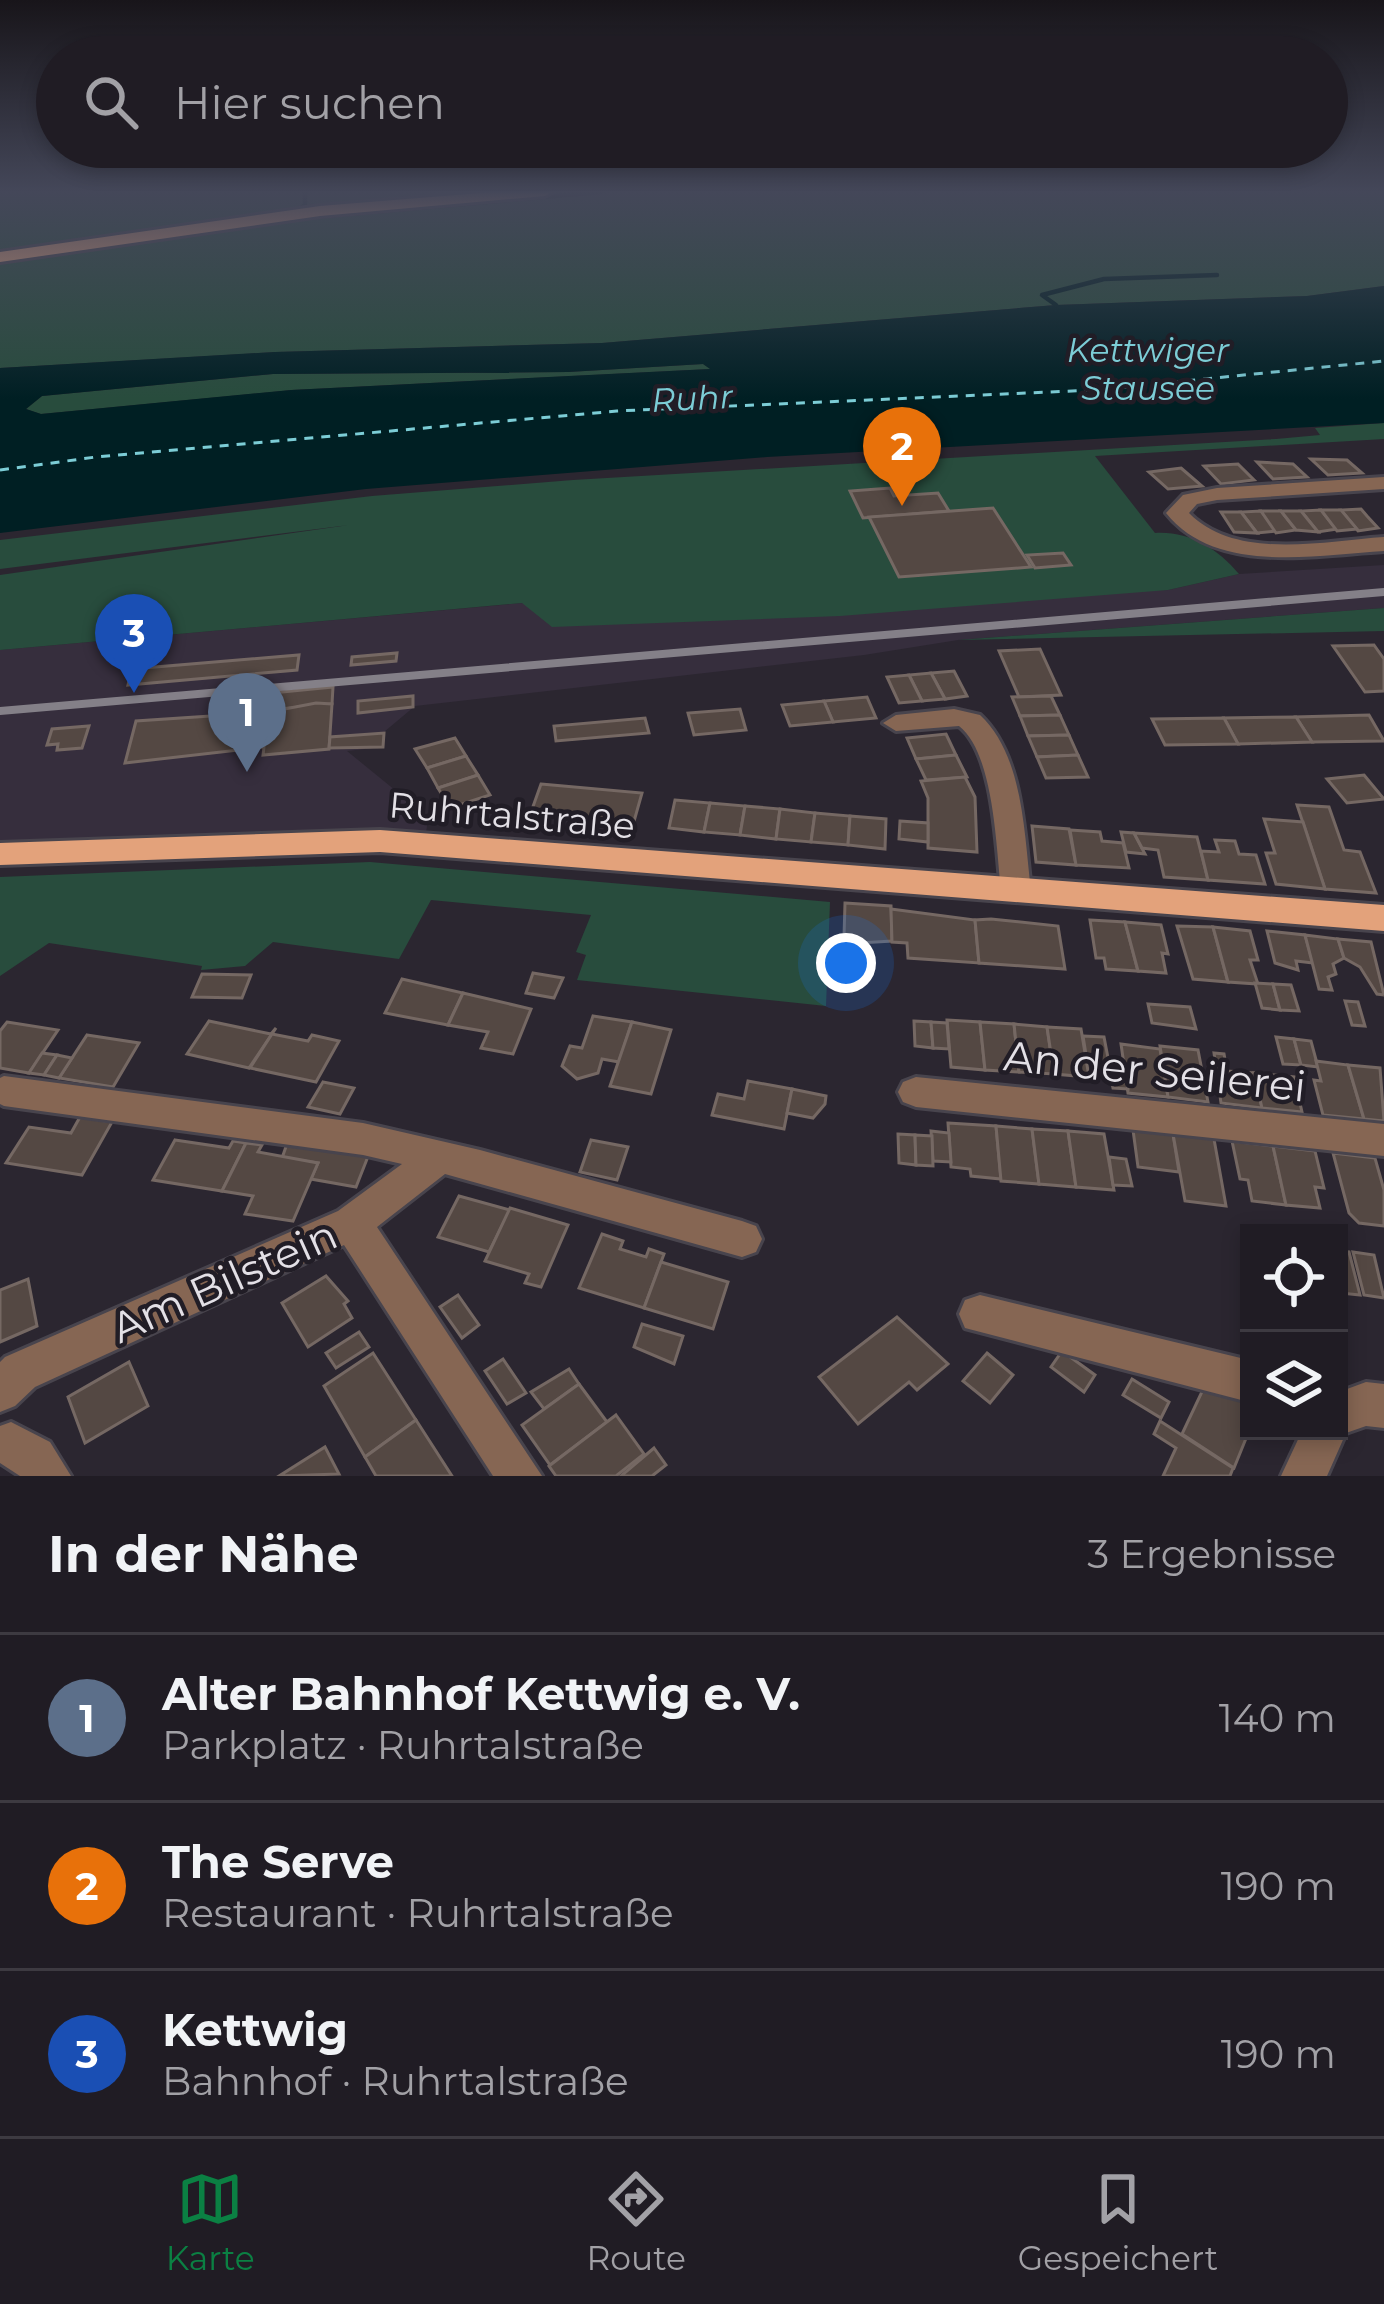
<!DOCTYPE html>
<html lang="de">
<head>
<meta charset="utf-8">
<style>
  body { margin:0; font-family:Montserrat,sans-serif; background:#2d2931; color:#f1f3f6 }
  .controls { position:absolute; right:36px; bottom:36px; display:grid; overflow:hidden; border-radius:0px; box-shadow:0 6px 18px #0003 }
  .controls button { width:108px; height:108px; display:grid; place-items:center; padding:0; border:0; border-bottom:3px solid #3d3a41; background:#201c24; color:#f1f3f6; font:60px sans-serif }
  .you { position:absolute; left:846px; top:963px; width:42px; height:42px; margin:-30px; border:9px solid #fff; border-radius:50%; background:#1a73e8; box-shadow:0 0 0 18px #1a73e833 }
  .badge { display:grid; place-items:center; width:78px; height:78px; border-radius:50%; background:#0b8043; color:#fff; font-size:39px; font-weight:700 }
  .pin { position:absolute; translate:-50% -99px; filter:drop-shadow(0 3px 6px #0008) }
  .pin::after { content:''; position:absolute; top:63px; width:42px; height:36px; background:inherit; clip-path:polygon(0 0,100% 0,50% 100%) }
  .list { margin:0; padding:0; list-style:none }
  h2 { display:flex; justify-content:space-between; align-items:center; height:156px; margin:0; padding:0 48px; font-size:51px }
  h2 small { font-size:39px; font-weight:400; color:#a2a1a6 }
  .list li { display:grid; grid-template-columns:78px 1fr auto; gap:36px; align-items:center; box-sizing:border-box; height:168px; padding:0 48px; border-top:3px solid #3d3a41 }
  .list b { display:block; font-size:45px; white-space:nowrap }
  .list p { margin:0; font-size:39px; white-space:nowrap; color:#a2a1a6 }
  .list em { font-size:39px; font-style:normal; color:#a2a1a6 }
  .icon { flex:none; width:66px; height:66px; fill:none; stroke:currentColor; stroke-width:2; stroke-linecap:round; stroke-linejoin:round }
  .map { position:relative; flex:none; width:1384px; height:1476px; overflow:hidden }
  .search { position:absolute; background:#201c24; box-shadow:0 6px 18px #0003; left:36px; right:36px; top:36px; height:132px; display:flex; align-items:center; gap:30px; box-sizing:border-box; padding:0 42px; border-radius:66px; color:#a2a1a6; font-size:45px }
  .sheet { height:660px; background:#201c24 }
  nav { display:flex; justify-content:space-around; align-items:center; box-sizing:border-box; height:168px; border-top:3px solid #3d3a41; background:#201c24; font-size:33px; color:#a2a1a6 }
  nav a { display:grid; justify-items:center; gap:6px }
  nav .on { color:#0b8043 }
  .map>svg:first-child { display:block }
</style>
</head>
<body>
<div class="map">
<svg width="1384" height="1476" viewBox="0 0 1384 1476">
  <rect width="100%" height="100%" fill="#2b2630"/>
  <path fill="#362e3d" d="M1384,565v43l-426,32 -94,15 -449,51 -31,26 -1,15 -36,4 81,66 -2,17 -92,-4 -334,14v-194l523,-47 645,-13 71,-16z"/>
  <g fill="#284c3d">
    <path d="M0,192h512l-218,18 -294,44z"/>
    <path d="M551,192h833v94l-77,10 -251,9 -454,38 -326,9 -276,16v-108l312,-45z"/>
    <path d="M703,364l8,5 -419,21 -251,24 -15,-5 16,-13 231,-22 295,-2z"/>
    <path d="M1384,423v16l-289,17 60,77c34,-2 62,15 84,41l-71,16 -328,26 -288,11 -30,-24 -522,47v-75l349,-50 -349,44v-29l372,-44 201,-16 703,-41 44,-4 -5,-7z"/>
    <path d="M1384,608v23l-426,9z"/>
    <path d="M370,862l460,40 -4,104 -249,-26 9,-25 -10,-3 15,-37 -160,-15 -32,59 -126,-17 -28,24 -44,4 1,-4 -153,-23 -49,33v-99z"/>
  </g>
  <path fill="#001f23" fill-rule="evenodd" d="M1384,286v137l-617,34 -401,32 -366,44v-165l275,-16 327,-9 454,-38 251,-9zM703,364l7,5 -419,21 -250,24 -15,-5 16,-13 231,-22 295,-2z"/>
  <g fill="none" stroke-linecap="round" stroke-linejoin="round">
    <g stroke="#001f23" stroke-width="4.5">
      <path d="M298,210l7,-5v-13"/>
      <path d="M301,218l300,-26"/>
      <path d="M1056,305l-14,-10 62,-16 113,-4"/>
    </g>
    <path stroke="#7ccdd6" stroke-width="3" stroke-dasharray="9 8" stroke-linecap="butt" d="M0,470l96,-13 521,-46 478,-21 289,-29"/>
  </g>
  <g fill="#544843" stroke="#756863" stroke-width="3">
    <path d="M1311,459l36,1 15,13 -34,2z"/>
    <path d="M1257,462l36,2 14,13 -34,2z"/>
    <path d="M1238,464l16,16 -33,4 -17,-18z"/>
    <path d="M1181,468l21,18 -34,3 -19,-17z"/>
    <path d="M890,488l4,8 44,-3 11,18 -86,7 -13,-27z"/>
    <path d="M993,508l38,59 -132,10 -30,-60z"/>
    <path d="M1361,509l6,7 11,12 -20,3 -17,-21z"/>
    <path d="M1321,510l15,19h1l-19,3 -17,-21z"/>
    <path d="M1321,510h20l16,19 -20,2z"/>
    <path d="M1261,511l4,5 11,15 -19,2 -16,-21z"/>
    <path d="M1261,511h20l15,19 -20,3z"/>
    <path d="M1281,511h20l17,21 -22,-2z"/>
    <path d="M1221,512h20l16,21 -23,-1z"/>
    <path d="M1063,553l8,12 -36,3 -8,-13z"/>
    <path d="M1374,645l10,14v32l-19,1 -32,-46z"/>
    <path d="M1040,649l21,46 -42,2 -20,-46z"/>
    <path d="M397,653l-1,8 -45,4 1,-8z"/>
    <path d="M299,655l-2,15 -169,15 4,-16z"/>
    <path d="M954,671l13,25 -22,3 -14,-26z"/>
    <path d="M931,673l14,26 -23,2 -13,-26z"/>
    <path d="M909,675l13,26 -23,2 -12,-26z"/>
    <path d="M333,687l-1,17 -63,6 3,-17z"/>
    <path d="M413,696v11l-55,6v-12z"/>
    <path d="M1051,696l9,19 -40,1 -8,-19z"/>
    <path d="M867,697l9,21 -43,4 -9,-21z"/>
    <path d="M824,701l9,21 -43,4 -8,-21z"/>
    <path d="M316,703l16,1 -3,45 -66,6 1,-8 -139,16 11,-42 133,-9z"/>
    <path d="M740,709l6,21 -52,5 -6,-22z"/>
    <path d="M1060,715l9,20 -41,1 -8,-20z"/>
    <path d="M1369,715l15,26 -72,1 -16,-25z"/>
    <path d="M1296,717l16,25 -74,2 -14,-26z"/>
    <path d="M645,718l4,15 -93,8 -2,-15z"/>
    <path d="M1224,718l14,26 -73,1 -13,-26z"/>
    <path d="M89,726l-7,22 -25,2 1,-6 -11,1 5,-16z"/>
    <path d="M384,733l-1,14 -54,1 1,-11z"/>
    <path d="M946,734l10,21 -40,4 -9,-21z"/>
    <path d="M1069,735l9,20 -41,2 -9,-21z"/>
    <path d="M455,738l11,18 -39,12 -12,-19z"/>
    <path d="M956,755l11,22 -41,3 -10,-21z"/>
    <path d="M1078,755l10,22 -42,1 -9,-21z"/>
    <path d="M466,756l12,19 -40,13 -11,-20z"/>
    <path d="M478,775l12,20 -40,13 -12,-20z"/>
    <path d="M1364,775l20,24 -37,4 -20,-24z"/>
    <path d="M965,777l10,20 2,55 -49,-4v-50l-7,-17z"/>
    <path d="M541,784l101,9 -9,32 -103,-10z"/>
    <path d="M675,800l35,3 -6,29 -35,-4z"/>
    <path d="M710,803l35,3 -5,29 -36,-3z"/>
    <path d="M1297,805l32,2 15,43 16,2 16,41 -51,-4z"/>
    <path d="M745,806l35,3 -4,30 -36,-4z"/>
    <path d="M780,809l35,4 -4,29 -35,-3z"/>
    <path d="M815,813l35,3 -2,29 -37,-3z"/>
    <path d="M850,816l36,3 -1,30 -37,-4z"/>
    <path d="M1264,819l39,3 22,67 -49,-5 -10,-31h9z"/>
    <path d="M900,821l28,2v19l-29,-3z"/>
    <path d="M1032,826l37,3 7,36 -40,-3z"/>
    <path d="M1070,830l30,2 2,9 21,2 6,25 -53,-3z"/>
    <path d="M1121,832l13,1 11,21 -19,-2z"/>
    <path d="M1134,833l63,4 11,43 -44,-3 -6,-27 -16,-2z"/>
    <path d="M1215,840l20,1 4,13 17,1 9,29 -57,-4 -7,-29 18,1z"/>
    <path d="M845,903l46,3 1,35 -32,2v-4l-16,-2z"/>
    <path d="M891,909l84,11 4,43 -71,-5 -1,-15 -15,-1z"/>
    <path d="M991,919l67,7 7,43 -86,-6 -4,-43z"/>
    <path d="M1090,920l35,2 13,49 -32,-2 -2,-11h-8z"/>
    <path d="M1125,922l36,3 7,29 -6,-1 4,20 -28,-2z"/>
    <path d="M1177,926l36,1 15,55 -35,-3z"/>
    <path d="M1213,927l37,4 8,29h-8l8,24 -30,-2z"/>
    <path d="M1267,931l38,4 8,28 -17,-2 2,9 -23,-7z"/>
    <path d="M1305,935l33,4 6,19 -11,6 3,10 -8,3 4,13 -13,-1z"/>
    <path d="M1338,939l33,3 13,53 -7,-1 -17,-27 -16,-9z"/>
    <path d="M533,973l30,5 -9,20 -28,-5z"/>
    <path d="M202,974l49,1 -9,23 -50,-1z"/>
    <path d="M402,979l61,14 -15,32 -63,-12z"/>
    <path d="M1255,983l18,1 7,26 -18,-2z"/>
    <path d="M1273,984l18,1 8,26 -19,-1z"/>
    <path d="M463,993l68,16 -18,45 -32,-6 7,-16 -40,-7z"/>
    <path d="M1345,1001l13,1 7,24 -13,-1z"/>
    <path d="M1148,1004l42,3 6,22 -44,-6z"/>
    <path d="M593,1016l39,6 -13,40 -17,-3 -4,14 -21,6 -15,-13 8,-20 12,2z"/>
    <path d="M947,1020l33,2 5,48 -34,-3z"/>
    <path d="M209,1021l62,13 5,-6 -27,40 -62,-14z"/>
    <path d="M914,1021l17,1 2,26 -18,-2z"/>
    <path d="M7,1022l51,8 -29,43 -29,-5v-37z"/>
    <path d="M632,1022l39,8 -20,64 -41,-8z"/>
    <path d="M931,1022l16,1 2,26 -16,-1z"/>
    <path d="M980,1022l34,2 5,48 -34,-2z"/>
    <path d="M1014,1024l33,3 7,47 -35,-2z"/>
    <path d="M1047,1027l34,2 8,48 -35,-3z"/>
    <path d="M272,1034l36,7 4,-6 27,6 -23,41 -66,-14z"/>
    <path d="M87,1035l52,8 -26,44 -54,-9z"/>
    <path d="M1083,1036l21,1 5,26 -22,-2z"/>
    <path d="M1276,1037l18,2 7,26 -18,-1z"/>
    <path d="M1294,1039l17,2 7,26 -17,-2z"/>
    <path d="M1121,1044l39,5 8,48 -40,-4z"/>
    <path d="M1160,1046l38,4 10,52 -40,-5z"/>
    <path d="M42,1053l15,2 -13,20 -15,-2z"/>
    <path d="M1214,1053l10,1 3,17 27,2 8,35 -41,-5z"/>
    <path d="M57,1055l15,3 -13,20 -15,-3z"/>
    <path d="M1108,1060l16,2 4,27 -15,-1z"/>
    <path d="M1316,1061l32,4 16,54 -41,-4 -9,-35 7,1z"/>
    <path d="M1348,1065l32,3 4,53 -20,-2z"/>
    <path d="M1254,1073l40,4 8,35 -40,-4z"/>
    <path d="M748,1081l44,8 -8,40 -72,-14 6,-21 26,5z"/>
    <path d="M323,1082l31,6 -14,26 -32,-7z"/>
    <path d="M792,1089l34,7 -1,8 -12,14 -26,-5z"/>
    <path d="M80,1117l32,5 -30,53 -76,-12 23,-36 42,6z"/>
    <path d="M948,1123l48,3 5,53 -30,-3 -1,-7 -19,-2z"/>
    <path d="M996,1126l36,3 7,55 -38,-3z"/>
    <path d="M1032,1129l36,2 8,56 -37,-3z"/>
    <path d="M1133,1130l40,4 6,38 -41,-5z"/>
    <path d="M931,1131l18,2 2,29 -18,-1z"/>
    <path d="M1068,1131l36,3 10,56 -38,-3z"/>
    <path d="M898,1134l17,1 1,30 -17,-2z"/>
    <path d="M1173,1134l41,5 12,67 -41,-5z"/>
    <path d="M915,1135l17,1 1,30 -17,-1z"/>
    <path d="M175,1140l54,8 4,-7 13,2 -24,48 -69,-11z"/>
    <path d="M591,1140l37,7 -11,33 -37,-8z"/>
    <path d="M288,1141l81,13 -13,33 -45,-8 7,-16 -36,-5z"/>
    <path d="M1232,1141l41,5 13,59 -34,-4 -4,-21 -8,-1z"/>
    <path d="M246,1143l16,2 -4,7 60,11 -25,58 -48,-7 8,-18 -31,-5z"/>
    <path d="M1273,1146l42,5 9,37 -9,-1 5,21 -34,-3z"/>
    <path d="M1333,1153l42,5 9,32v36l-25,-3 -10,-10z"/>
    <path d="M1109,1157l17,2 6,27 -19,-1z"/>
    <path d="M459,1196l51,14 -21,42 -51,-15z"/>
    <path d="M510,1208l58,17 -27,62 -16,-4 4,-9 -44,-13z"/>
    <path d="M602,1234l21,7 -3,8 26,8 3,-8 15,5 -20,54 -65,-20z"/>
    <path d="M1339,1251l10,1 11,43 -20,-2z"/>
    <path d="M1353,1252l21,3 10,43 -20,-3z"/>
    <path d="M661,1262l67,20 -15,47 -69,-21z"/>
    <path d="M326,1276l22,25 -4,3 8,14 -44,29 -26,-44z"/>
    <path d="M28,1279l9,47 -37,16v-52z"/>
    <path d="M458,1295l21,30 -17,13 -22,-31z"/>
    <path d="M897,1317l51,47 -31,26 -8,-8 -51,42 -39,-47z"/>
    <path d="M642,1324l41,12 -9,28 -40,-17z"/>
    <path d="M359,1332l10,15 -33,21 -10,-15z"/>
    <path d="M1062,1351l33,24 -11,17 -33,-25z"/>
    <path d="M373,1353l43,67 -51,37 -41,-71z"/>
    <path d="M987,1353l26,22 -23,28 -27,-22z"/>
    <path d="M503,1359l23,34 -19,11 -22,-33z"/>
    <path d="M129,1362l19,44 -63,37 -17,-46z"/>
    <path d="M569,1369l10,15 -35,25 -13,-17z"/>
    <path d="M1132,1379l37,23 -8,16 -38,-23z"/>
    <path d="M1207,1381l42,12v38l-15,37 -52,-34z"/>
    <path d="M579,1384l28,38 -57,43 -28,-40z"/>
    <path d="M616,1415l28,39 -28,22h-60l-7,-10z"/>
    <path d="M416,1420l36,56h-76l-11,-19z"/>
    <path d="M1160,1421l73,47 -3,8h-67l13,-28 -22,-14z"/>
    <path d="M325,1447l14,27 -60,2z"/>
    <path d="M654,1448l12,17 -14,11h-31z"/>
  </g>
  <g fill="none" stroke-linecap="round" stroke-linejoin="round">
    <g stroke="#48444d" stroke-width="6">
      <g id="minor">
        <path d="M1384,477v12l-167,11 -20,4 -8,9c47,48 135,28 195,24v14c-69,4 -169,24 -218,-38l17,-18 34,-7z"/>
        <path d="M954,709l26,6c44,41 44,120 51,175l-4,8h-22l-4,-8c-5,-43 -7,-137 -42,-164l-63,5 -13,-8 13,-8z"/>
        <path d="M4,1076l359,47 117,27 262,71 14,5 6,13 -6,13 -14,5 -297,-83 -68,53 165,249h-49l-149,-231 -309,142 -20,19 -15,6v-50l5,-5 333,-146 64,-47 -39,-9 -359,-49 -4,-2v-26z"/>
        <path d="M916,1077l468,47v32l-468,-49 -13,-5 -5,-10 5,-10z"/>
        <path d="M980,1295l269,65v42l-284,-74 -6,-14 6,-14z"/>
        <path d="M1366,1382l18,2v44l-18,-2 -20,7 -19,43h-46l21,-45h37v-39z"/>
        <path d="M11,1422l39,20 21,34h-51l-20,-13v-37z"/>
      </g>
    </g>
    <g stroke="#48444d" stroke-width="6">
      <g id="major">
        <path d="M493,192h59l-7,4 -225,20 -320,46v-10l320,-46z"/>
        <path d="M380,830l1004,75v26l-1004,-79 -380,13v-22z"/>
      </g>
    </g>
    <use href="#minor" fill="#866653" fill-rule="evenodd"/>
    <use href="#major" fill="#e3a27b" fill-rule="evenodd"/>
    <path stroke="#848088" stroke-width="8" d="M0,711l1384,-119"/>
  </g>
  <linearGradient id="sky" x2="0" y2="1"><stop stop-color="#18151a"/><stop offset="0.48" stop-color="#444759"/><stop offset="1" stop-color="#444759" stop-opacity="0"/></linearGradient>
  <rect width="1384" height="399" fill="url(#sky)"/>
  <g text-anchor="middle" stroke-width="9" stroke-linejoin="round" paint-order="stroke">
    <g font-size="33" font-style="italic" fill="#7ccdd6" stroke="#211d26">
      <text x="1148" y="362">Kettwiger<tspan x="1148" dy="38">Stausee</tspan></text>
      <text transform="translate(692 398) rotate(-3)" y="12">Ruhr</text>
    </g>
    <g font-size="36" fill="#e3e0e6" stroke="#211d26">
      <text transform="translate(512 815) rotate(5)" y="13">Ruhrtalstraße</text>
    </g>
    <g font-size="42" fill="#e3e0e6" stroke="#211d26">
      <text transform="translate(1155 1071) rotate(6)" y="15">An der Seilerei</text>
      <text transform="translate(224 1281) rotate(-24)" y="15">Am Bilstein</text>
    </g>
  </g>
</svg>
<div class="controls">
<button><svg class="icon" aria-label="locate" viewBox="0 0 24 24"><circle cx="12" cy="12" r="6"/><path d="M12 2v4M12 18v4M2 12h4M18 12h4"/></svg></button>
<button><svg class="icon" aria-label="layers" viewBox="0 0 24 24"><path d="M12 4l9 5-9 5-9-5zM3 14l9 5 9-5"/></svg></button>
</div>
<div class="you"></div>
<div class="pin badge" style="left:247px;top:772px;background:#5c6f8a">1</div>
<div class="pin badge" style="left:902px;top:506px;background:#e8710a">2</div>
<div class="pin badge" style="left:134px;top:693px;background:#1a4fb4">3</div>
<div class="search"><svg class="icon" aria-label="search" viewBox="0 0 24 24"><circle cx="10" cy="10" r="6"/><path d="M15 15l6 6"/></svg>Hier suchen</div>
</div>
<section class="sheet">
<h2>In der Nähe<small>3 Ergebnisse</small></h2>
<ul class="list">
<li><span class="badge" style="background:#5c6f8a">1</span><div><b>Alter Bahnhof Kettwig e. V.</b><p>Parkplatz · Ruhrtalstraße</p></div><em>140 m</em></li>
<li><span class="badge" style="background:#e8710a">2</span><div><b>The Serve</b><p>Restaurant · Ruhrtalstraße</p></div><em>190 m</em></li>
<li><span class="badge" style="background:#1a4fb4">3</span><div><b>Kettwig</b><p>Bahnhof · Ruhrtalstraße</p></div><em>190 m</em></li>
</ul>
</section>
<nav>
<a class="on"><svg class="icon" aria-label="map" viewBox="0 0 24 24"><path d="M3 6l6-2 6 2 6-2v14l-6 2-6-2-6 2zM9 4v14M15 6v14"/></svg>Karte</a>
<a><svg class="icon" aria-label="directions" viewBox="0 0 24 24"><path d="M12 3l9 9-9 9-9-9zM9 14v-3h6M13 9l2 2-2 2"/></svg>Route</a>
<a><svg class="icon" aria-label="saved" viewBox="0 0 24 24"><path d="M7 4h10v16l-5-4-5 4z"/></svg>Gespeichert</a>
</nav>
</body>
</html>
